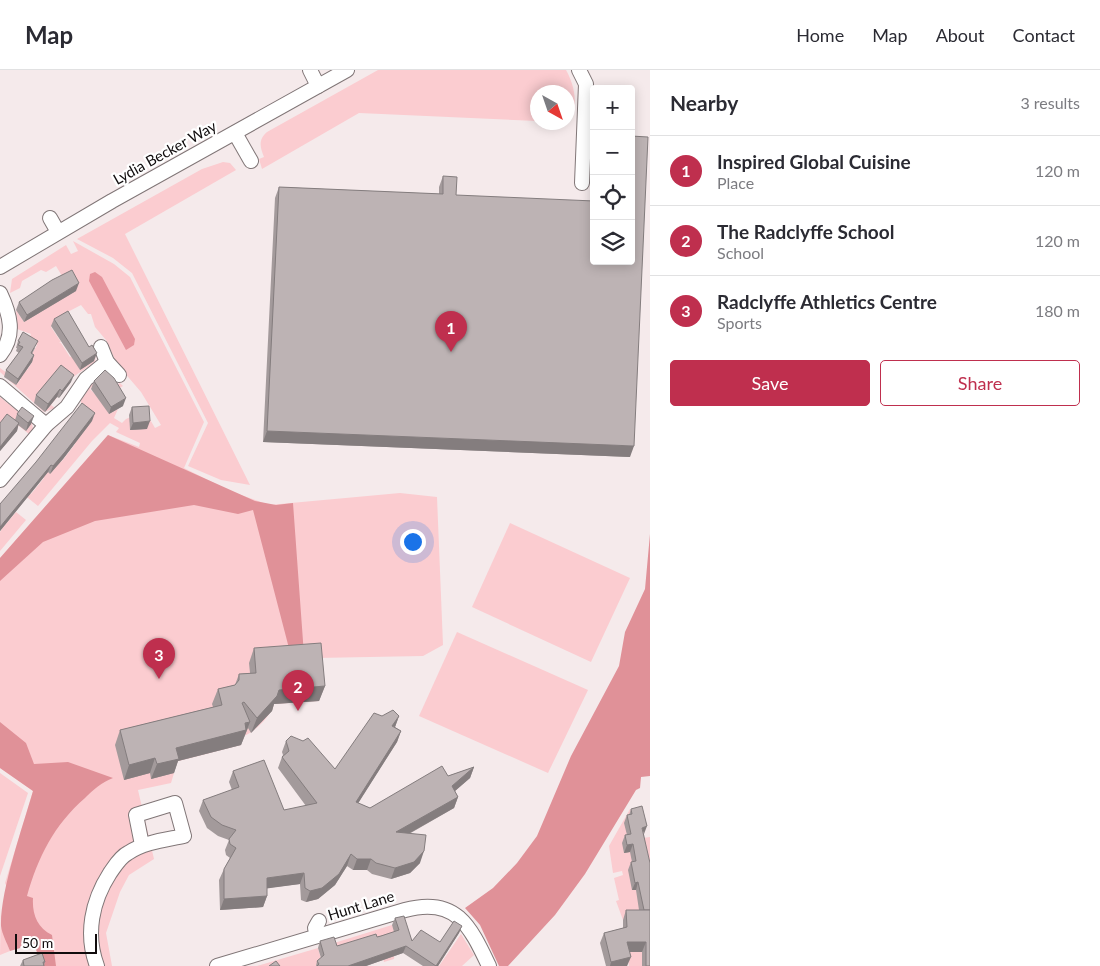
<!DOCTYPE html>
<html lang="en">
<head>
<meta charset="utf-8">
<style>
  body { margin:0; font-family:Lato,sans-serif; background:#f2f2f3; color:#2b2b33 }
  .controls { position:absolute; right:15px; top:15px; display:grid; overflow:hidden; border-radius:5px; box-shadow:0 2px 12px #0003 }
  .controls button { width:45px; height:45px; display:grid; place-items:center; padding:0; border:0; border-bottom:1px solid #e1e1e2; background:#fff; color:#2b2b33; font:25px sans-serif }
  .compass { position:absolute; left:530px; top:15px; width:45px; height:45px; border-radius:50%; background:#fff; box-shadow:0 2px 12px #0003; rotate:140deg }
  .scale { position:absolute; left:15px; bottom:12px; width:82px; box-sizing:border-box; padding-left:5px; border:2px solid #100c0d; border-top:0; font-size:14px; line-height:18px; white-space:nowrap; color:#100c0d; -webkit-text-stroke:4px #fff; paint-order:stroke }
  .you { position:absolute; left:412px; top:471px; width:18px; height:18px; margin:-12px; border:4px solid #fff; border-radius:50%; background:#1a73e8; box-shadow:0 0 0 8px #1a73e833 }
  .badge { display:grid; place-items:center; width:32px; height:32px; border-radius:50%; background:#bf2f4e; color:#fff; font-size:16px; font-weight:700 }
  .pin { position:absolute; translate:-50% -41px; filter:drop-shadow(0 1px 2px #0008) }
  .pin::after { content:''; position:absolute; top:26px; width:18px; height:15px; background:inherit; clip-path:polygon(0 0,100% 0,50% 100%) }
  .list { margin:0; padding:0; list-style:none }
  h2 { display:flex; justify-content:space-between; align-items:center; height:65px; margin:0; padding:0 20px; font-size:21px }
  h2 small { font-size:16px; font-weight:400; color:#7c7c81 }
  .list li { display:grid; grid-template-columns:32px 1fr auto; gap:15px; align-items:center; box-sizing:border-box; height:70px; padding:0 20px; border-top:1px solid #e1e1e2 }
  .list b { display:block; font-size:19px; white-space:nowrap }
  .list p { margin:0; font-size:16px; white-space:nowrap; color:#7c7c81 }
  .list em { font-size:16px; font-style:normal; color:#7c7c81 }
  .actions { display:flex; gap:10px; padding:15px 20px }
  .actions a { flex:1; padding:11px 0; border:1px solid #bf2f4e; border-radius:5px; text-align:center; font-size:18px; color:#bf2f4e }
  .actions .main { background:#bf2f4e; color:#fff }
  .icon { flex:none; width:28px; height:28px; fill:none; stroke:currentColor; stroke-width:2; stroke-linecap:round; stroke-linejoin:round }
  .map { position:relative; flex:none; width:650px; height:896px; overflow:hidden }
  header { display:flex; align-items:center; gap:30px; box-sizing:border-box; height:70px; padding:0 25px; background:#fff; border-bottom:1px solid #e1e1e2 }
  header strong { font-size:24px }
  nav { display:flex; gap:28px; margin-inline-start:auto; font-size:18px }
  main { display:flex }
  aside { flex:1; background:#fff }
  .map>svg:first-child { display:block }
</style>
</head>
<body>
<header>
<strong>Map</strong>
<nav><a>Home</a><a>Map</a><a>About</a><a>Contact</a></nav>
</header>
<main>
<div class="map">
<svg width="650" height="896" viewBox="0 0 650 896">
  <rect width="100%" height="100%" fill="#f5eaeb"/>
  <g fill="#fbccd0">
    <path d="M378,0h188c8,14 14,37 2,50v-28h-30l-1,29 -178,-8 -97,56 -3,-10 5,-2c-4,-10 -6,-17 3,-25z"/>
    <path d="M223,92l7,1 6,7 -111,64 125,251 -29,-5 -33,-14 20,-43 -76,-150 -19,-15 -36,-19 125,-70z"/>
    <path d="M73,171l41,23 16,13 74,145 -20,46 46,23 39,14 131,-12 37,4 6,148 -20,11 -107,2 3,43 -45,3c-4,14 -21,30 -35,34l2,7 -70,18 3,10 -3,10 -33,7 16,69 -25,16 -9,17 -14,41 6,33h-70l-4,-12 -33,-71 28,-92 -33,-23v-210l108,-123 31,12 1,-4 -24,-11 3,-4 -9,-5 -18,18 -54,65 -15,-12 3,-3 5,3 13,-16 -4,-3 22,-14 13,-17 -6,-4 12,-35v-5l11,-16 9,-7 -11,12 7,7 23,-13 3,3 -7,4 -7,24 9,-5 -4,9 8,5 4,-4 19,-8 10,17 6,-3 -20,-33 -24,-28 -11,-24 -11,-13 -4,-13h-3l-7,-9 -23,12 -7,10 10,15 -2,1h2l9,14 6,-3 4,16 14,-9 2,-7 -1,8 -22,15 -22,28 4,3 -11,4 -44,-40v-4l7,5 9,12 5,-6 -4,-3v-11l10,5 5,-8 -3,-3 8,-14 -9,-5 3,-6 -14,-5 -1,-19 8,12 41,-41 -9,-15 -10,6 -5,-2 -19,11 -2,7 -10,5 2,-14 54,-34 5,9 7,-3z"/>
    <path d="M0,327l32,26 1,6 -4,5 -15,-12 -14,5z"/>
    <path d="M16,442l10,8 -26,31v-19l2,-3 -2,-2 6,-3z"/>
    <path d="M510,453l120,55 -39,84 -119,-55z"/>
    <path d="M457,562l131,58 -40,83 -129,-57z"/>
    <path d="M0,703l28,20 -28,83z"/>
    <path d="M630,739l13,29 7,-1v47l-12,5 12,31h-27l-7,-19 3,-1 -5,-22 9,-3 -1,-4 -9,2 -4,-27z"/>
    <path d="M1,835v21l9,25 -10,4z"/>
    <path d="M392,855l4,12 -2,22 -10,3 -6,-19 -35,8 -12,-7z"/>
    <path d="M631,861l19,21 -8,5v9h-13l-2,-11z"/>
    <path d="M461,864l13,21 -12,11h-23z"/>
    <path d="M318,878l5,18h-66z"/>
  </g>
  <g fill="#e09198">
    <path d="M108,365l147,66 21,4 17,-2 11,152 -13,1 -38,-146 -15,4 -44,-9 -99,16 -52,21 -43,39v-23z"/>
    <path d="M650,464v242l-9,1 -1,11 -4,2 -51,84 -30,41 -47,51h-9l-19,-41 -15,-17 28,-20 24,-25 20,-27 34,-80 48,-90 6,-34 20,-43z"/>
    <path d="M0,652l26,21 8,21 34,-2 45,16c-11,4 -20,12 -28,20 -31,27 -47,59 -58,98l6,2c-1,16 4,30 19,37l4,31h-14l-8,-22 -24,7c-3,-8 -8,-17 -9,-25 -1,-35 22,-100 32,-135l-33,-23z"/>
  </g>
  <path fill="#e6969e" d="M95,202l7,5 33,62 -1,6 -8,5 -37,-69 1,-7z"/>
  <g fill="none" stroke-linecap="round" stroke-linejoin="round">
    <g stroke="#807677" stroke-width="16">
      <g id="minor">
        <path d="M310,0l8,16"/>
        <path d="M579,0l7,14 -4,99"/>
        <path d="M235,63l16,28"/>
        <path d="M50,148l8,14"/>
        <path d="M0,197l112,-66 235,-131"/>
        <path d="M0,223c10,21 16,42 0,62"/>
        <path d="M101,277l6,15 12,13"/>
        <path d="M0,316l46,39"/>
        <path d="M0,410l46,-55 21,-18 19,-28 21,-17"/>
        <path d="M317,866l-2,-8 4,-7"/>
        <path d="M97,896c-12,-32 -5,-65 13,-93 5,-7 10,-16 18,-20 16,-11 37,-13 56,-17l-9,-33 -39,12 6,30"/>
        <path d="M217,896l188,-56c51,-14 65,16 84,56"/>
      </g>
    </g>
    <use href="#minor" stroke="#fff" stroke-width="14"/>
  </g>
  <g fill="#a39a9b">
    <path d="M443,106l13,19 174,262 -367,-15 12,-244 4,-11 160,7v-7z"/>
    <path d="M76,221l-52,31 -8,-12 3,-8z"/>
    <path d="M54,249l40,42 -14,9 -29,-44z"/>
    <path d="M18,271l17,7 -3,6 2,1 -2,7 -16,23 -12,-8 2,-7 13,-17 -3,-2 1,-3h-1z"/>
    <path d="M94,311l29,25 -14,8 -18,-25z"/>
    <path d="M71,312l-12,16 -2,-1 -12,15 -11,-9 2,-8z"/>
    <path d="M132,337l15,22 -17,1 -1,-15z"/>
    <path d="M17,344l14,10 -5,7 -8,-6 -1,6 -17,20v-28l15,-3z"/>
    <path d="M92,351l-29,38 -13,15 -2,-2 -48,59v-27z"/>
    <path d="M254,578l71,38 -6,15 -45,3 -2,7 -21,22 -3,-5 -7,17 -63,16 -4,12 -23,6 -1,-6 -26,7 -9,-35 5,-15 93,-23 -1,-3 6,-15 17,-4 4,-11 11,-1 -1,-10z"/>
    <path d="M382,646h17l-4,11 6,4 -4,11 -39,61 12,5 78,-32 26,-9 -4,11 -15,13 3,6 -4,11 -45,26 11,29 -10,10 -19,6 -19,-5 -5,-4h-14l-6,-4 -12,19 -17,14 -12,3 -5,-2 -1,-16 -33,4v8l-4,11 -43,3 -1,-30 5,-11 6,-11 -4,-3 -1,-5 4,-10 -11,-4 -11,-8 -8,-17 4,-11 29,-10 -3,-8 4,-11 51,39 22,-4 -28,-38 4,-11 1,-2 -1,-3 4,-11 49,28z"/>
    <path d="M631,739l13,25 6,132h-8v-14h-13l-2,14h-21l-6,-23 4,-10 19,-5v-8l3,-10h13l-3,-20h-4l-4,-20 3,-8h1l-2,-10 -6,1 -2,-10 3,-8h2l-3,-12 3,-8h2z"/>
    <path d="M395,848l17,23 28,1 22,-16 -3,7 -21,33h-15l-20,-13 -37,13h-50l1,-5 4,-3 -3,-10 2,-7 17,5 40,-9 17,-5 -2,-7z"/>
    <path d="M23,890l22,2 -1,4h-24z"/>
  </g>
  <g fill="#847d7e">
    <path d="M79,213l-3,8 -52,31 3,-7z"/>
    <path d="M97,283l-3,8 -14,9 2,-7z"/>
    <path d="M34,285l-2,7 -16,23 2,-6z"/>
    <path d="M74,305l-3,7 -12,16 3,-7z"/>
    <path d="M60,319l-3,8 -12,15 3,-8z"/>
    <path d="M126,328l-3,8 -14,8 2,-7z"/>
    <path d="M95,343l-3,8 -29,38 -13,15 3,-8z"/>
    <path d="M34,346l-3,8 -5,7 2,-8z"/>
    <path d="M150,351l-3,8 -17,1 3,-7z"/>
    <path d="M19,353l-2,8 -17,20v-4z"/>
    <path d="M267,361l367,15 -4,11 -367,-15z"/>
    <path d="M51,395l-3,7 -48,59v-4z"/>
    <path d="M325,616l-6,15 -45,3 -2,7 -21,22 6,-15 22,-28z"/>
    <path d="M399,646l-4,11 -3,-1z"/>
    <path d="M250,652l-9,23 -63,16 -4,12 -23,6 6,-15 19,-16z"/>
    <path d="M401,661l-4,11 -45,71 4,-11z"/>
    <path d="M155,688l-5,15 -26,7 5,-15z"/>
    <path d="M474,697l-4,11 -22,19 4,-11z"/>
    <path d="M458,727l-4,11 -62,35 4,-11z"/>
    <path d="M647,756l-3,8 -2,-6z"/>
    <path d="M633,774l-3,8 -6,1 3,-8z"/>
    <path d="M424,781l-4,12 -10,10 -19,6 4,-11z"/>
    <path d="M351,784l-4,12 -12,19 -17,14 -12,3 4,-11z"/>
    <path d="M357,789h14l-4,11h-14z"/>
    <path d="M304,803l-4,11 -37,5 4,-11z"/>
    <path d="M638,812l-2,8h-4l3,-7z"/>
    <path d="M267,826l-4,11 -43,3 4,-11z"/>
    <path d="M462,856l-3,7 -21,33h-2z"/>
    <path d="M627,872h19l-4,10h-19z"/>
    <path d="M406,876l-3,7 -37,13h-18z"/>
    <path d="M631,887l-4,9h-17l1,-4z"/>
  </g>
  <g fill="#bdb3b4" stroke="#847d7e">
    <path d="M631,66l17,1 -14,309 -367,-15 12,-244 164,7v-18l14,1 -1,18 138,6v60h37z"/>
    <path d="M72,200l7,13 -52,32 -8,-13 33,-22z"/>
    <path d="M68,241l21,36 3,-2 5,8 -15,10 -28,-44z"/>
    <path d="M23,262l15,9 -7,12 3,2 -16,24 -12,-9 17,-23 -5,-2 2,-3 -2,-1z"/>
    <path d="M61,295l13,10 -12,16 -2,-2 -12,15 -12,-9z"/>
    <path d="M105,300l9,8 12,20 -15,9 -17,-26z"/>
    <path d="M82,333l13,10 -30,39 -12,14 -2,-1 -51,62v-23l36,-42z"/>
    <path d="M149,336l1,15 -17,2 -1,-16z"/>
    <path d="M22,337l12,9 -6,7 -11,-9z"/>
    <path d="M7,344l12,9 -19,24v-24z"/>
    <path d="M321,573l4,43 -46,4 -2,6 -20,22 -13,-16 -2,1 8,19 -5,1 1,7 -70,18 3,11 -22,5 -2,-6 -26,7 -9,-35 102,-25 -4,-16 17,-4 4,-5v-6l17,-1 -2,-25z"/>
    <path d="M393,640l6,6 -7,10 9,5 -45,71 14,6 72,-42 6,10 26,-9 -22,19 6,11 -62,35 30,3 -2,16 -10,11 -19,6 -19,-5 -5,-4h-14l-6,-5 -12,20 -17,14 -12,3 -5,-3 -1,-15 -37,5v18l-43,3v-30l12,-21 -6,-4 -1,-5 7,-9 -14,-5 -11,-8 -8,-17 36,-13 -6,-16 31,-11 20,50 33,-7 -35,-46 7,-6 -3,-10 5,-5 12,5 5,-3 27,31 39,-56 8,3z"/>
    <path d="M642,736l5,20 -5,2 8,35v47h-6l-6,-28 -3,1 -4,-21 5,-1 -3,-17 -6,1 -2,-10 6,-1 -4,-19 5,-1 -1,-5z"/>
    <path d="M626,840h24v56h-4v-24h-19l4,15 -20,5 -7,-29 23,-6z"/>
    <path d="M404,846l8,25 9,-11 19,12 14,-21 8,5 -26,40 -30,-20 -58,20h-31l2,-2 -2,-3 7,-6 -4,-14 14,-4 3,9 39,-12 1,3 4,-1 18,-6 -4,-12z"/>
    <path d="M42,883l3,9h-2l1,4h-20l-1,-6z"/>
    <path d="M276,891l4,5h-11z"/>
  </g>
  <g text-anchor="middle" stroke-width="4.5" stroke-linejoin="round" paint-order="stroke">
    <g font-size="15" fill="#100c0d" stroke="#fff">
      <text transform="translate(165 83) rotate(-29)" y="5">Lydia Becker Way</text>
      <text transform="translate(361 836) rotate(-17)" y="5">Hunt Lane</text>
    </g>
  </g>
</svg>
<div class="controls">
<button>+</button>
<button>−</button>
<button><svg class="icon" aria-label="locate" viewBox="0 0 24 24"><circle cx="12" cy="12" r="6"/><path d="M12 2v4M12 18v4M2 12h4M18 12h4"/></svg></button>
<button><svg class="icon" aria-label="layers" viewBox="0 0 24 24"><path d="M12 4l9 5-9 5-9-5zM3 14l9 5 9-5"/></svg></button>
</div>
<svg class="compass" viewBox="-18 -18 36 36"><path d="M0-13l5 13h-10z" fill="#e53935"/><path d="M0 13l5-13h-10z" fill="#7c7c81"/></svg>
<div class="scale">50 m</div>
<div class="you"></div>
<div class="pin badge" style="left:451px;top:282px">1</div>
<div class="pin badge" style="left:298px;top:641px">2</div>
<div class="pin badge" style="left:159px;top:609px">3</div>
</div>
<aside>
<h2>Nearby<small>3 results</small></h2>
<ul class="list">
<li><span class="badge">1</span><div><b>Inspired Global Cuisine</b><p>Place</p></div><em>120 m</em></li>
<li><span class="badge">2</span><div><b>The Radclyffe School</b><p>School</p></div><em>120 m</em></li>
<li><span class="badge">3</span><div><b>Radclyffe Athletics Centre</b><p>Sports</p></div><em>180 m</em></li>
</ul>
<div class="actions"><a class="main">Save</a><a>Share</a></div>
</aside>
</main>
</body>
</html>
